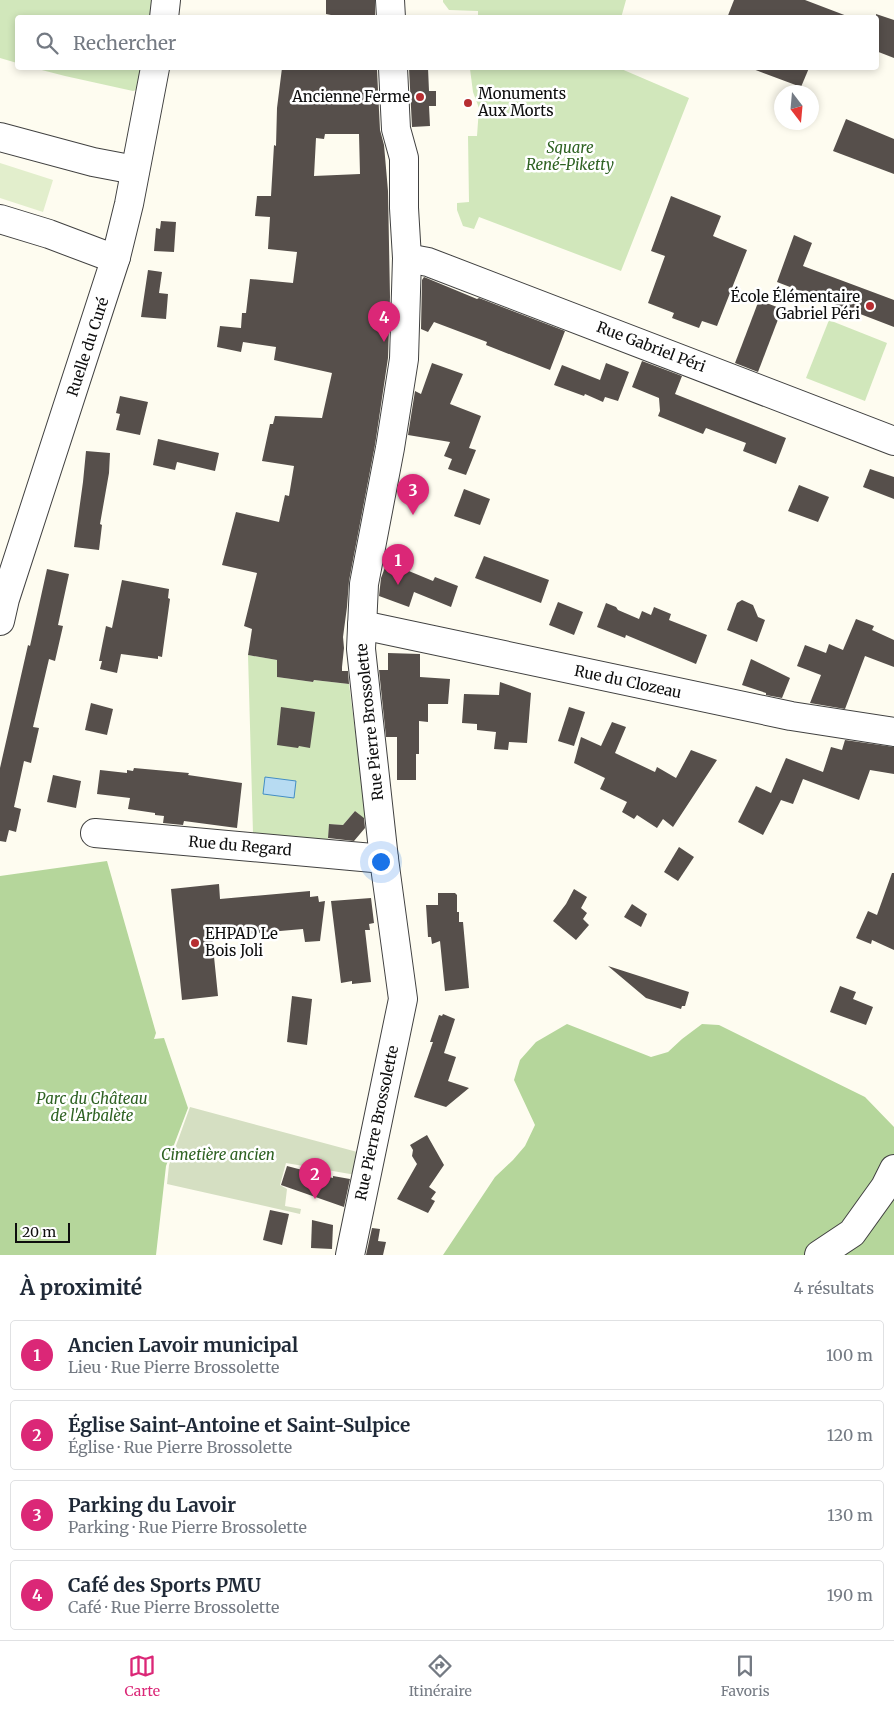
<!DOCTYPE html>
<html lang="fr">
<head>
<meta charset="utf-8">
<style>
  body { margin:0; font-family:Merriweather,serif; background:#f6f6f7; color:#1f2937 }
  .compass { position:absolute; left:774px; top:85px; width:45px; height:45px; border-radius:50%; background:#fff; box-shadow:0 2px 8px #0003; rotate:164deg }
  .scale { position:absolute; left:15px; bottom:12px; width:55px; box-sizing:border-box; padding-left:5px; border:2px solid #0e0e0e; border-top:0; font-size:14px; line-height:18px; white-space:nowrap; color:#0e0e0e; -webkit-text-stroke:4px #fff; paint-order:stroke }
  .you { position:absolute; left:380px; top:861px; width:18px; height:18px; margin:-12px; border:4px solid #fff; border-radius:50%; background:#1a73e8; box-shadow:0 0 0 8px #1a73e833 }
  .badge { display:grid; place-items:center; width:32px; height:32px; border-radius:50%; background:#db2777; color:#fff; font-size:16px; font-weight:700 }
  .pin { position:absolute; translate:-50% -41px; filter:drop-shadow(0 1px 2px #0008) }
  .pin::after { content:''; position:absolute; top:26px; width:18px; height:15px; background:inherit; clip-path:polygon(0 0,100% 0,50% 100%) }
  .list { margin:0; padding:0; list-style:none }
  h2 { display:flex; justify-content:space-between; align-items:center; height:65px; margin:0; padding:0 20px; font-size:21px }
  h2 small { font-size:16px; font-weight:400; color:#747a83 }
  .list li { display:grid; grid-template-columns:32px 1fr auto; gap:15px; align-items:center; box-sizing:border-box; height:70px; margin:0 10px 10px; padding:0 10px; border:1px solid #e0e1e3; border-radius:5px }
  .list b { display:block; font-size:19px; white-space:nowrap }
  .list p { margin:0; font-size:16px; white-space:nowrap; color:#747a83 }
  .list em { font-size:16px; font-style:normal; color:#747a83 }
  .icon { flex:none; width:28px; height:28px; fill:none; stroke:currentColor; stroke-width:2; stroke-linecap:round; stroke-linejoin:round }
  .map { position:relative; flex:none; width:894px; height:1255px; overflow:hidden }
  .search { position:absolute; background:#fff; box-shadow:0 2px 8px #0003; left:15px; right:15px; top:15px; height:55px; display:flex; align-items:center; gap:12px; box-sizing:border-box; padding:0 18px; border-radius:5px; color:#747a83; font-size:19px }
  .sheet { height:385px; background:#fff }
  nav { display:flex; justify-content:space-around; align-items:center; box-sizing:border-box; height:70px; border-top:1px solid #e0e1e3; background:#fff; font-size:14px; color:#747a83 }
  nav a { display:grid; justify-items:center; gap:2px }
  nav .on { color:#db2777 }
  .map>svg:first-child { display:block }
</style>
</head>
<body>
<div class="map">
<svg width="894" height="1255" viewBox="0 0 894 1255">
  <rect width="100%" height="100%" fill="#fefcf0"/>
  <g fill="#d1e7bb">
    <path d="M0,0h151l-1,17 -132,1 -1,45 -17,-5z"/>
    <path d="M443,0h183l-5,18 -143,-1v-6l-29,-1 -6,-8z"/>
    <path d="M34,68h109l-4,21 -6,2 -68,-15z"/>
    <path d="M446,68h173l70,30 -68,173 -142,-54 -5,12 -11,-3 -6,-16v-7l12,-1 -1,-66h9l2,-28 -6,-16 -3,-23z"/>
    <path d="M829,320l58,23 -22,58 -59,-23z"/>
    <path d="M248,655l29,5v17l36,5 1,-2 35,4 18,137 -12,-10 -12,14 -14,-1 -1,16 -75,-7z"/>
  </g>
  <g fill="#b5d69b">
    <path d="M107,861l49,172 -2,6 10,-1 24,70 -22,58 -10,89h-156v-379z"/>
    <path d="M567,1024l84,33 17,-5 14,-13 20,-15 17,1 146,72 29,30v128h-451l52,-78 18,-17 12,-14 10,-21 -21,-45 6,-20 16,-18z"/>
  </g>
  <path fill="#d5dfc2" d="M190,1107l171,46 -5,22 -70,-12 -6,22 7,4 -2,17 16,3 -1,5 -133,-30 2,-19z"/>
  <path fill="#e2eecc" d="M0,163l53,17 -10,32 -43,-14z"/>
  <path fill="#b7dbf2" stroke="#438ec5" d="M265,777l31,4 -2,17 -31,-4z"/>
  <g fill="#564f4b" fill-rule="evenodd">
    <path d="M326,0h49v18h-29l-20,-4z"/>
    <path d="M734,0h71l42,16v2h-120z"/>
    <path d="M876,14l18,6v38l-18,-7z"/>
    <path d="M282,68h49l46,2 3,60 4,15 4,46 2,106 -2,61 -13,87 -26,136 -2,26 -4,30 1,11 -2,19v4h6l1,13 -35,-4 -1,2 -36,-5v-17l-29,-5 4,-26 -8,-3 13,-53 -35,-8 14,-53 43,10 6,-27 4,1 5,-30 -32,-5 8,-37h3l2,-8 47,2 10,-45 -58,-13 2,-13 -33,-5 -2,10 -24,-5 3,-21 21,2 1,-15h4l4,-34 43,4 4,-31 -29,-3 2,-32 -15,-1 2,-20h14l3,-51 2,1 1,-38zM325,134h34l1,40 -46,2 2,-38 8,1z"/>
    <path d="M409,68h19l1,23h7v15h-7l1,20 -18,1z"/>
    <path d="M754,68h55l-8,19 -48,-18z"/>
    <path d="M846,119l48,20v35l-61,-23z"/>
    <path d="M671,196l50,20 -8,20 34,14 -30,76 -15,-5 -3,7 -27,-10 2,-5 -26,-10 17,-47 -14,-5z"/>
    <path d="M161,221l15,1 -2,30 -20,-1 2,-23 4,1z"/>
    <path d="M794,235l18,8 -9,23 91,34v27l-117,-45z"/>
    <path d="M148,270l14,2 -3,21 9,1 -2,25 -25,-2z"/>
    <path d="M424,277l53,22 2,-1 86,33 -15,39 -64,-25 1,-3 -53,-20 -6,10 -7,-3 1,-49z"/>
    <path d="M759,300l23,9 -24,63 -23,-9z"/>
    <path d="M642,361l40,15 -7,18 111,44 -10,26 -33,-13 3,-8 -40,-15 -3,6 -45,-18 2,-5 -1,-13 -27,-11z"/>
    <path d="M432,363l31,11 -13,30 31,12 -12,32 7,2 -10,25 -18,-6 4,-10 -8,-3 6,-14 -42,-7 7,-44 6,3z"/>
    <path d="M606,363l23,9 -11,29 -13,-4 -2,5 -18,-8 -1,2 -30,-11 8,-20 38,15z"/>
    <path d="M120,396l28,6 -8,33 -24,-5 4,-16 -4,-1z"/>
    <path d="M158,439l61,14 -4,18 -38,-9 -2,8 -22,-5z"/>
    <path d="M86,451l24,2 -1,20 -9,51 2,1 -3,25 -25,-3 9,-65z"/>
    <path d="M870,469l24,8v22l-31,-12z"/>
    <path d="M799,485l30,12 -11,25 -30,-11z"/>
    <path d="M464,489l26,10 -10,26 -26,-9z"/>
    <path d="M484,556l65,24 -8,23 -66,-25z"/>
    <path d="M387,562l46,19 2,-4 23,9 -7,21 -37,-15 -5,15 -30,-11 2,-18z"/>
    <path d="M47,569l22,5 -11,51 5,1 -8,35 -6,-2 -16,68 6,1 -8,35 -7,-2 -10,46 7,2 -5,23 -7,-2 -3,12 -6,-1v-73l28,-123 2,1z"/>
    <path d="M122,580l47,9 -1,9 2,1 -8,58 -4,-1v3l-37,-5 -4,19 -17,-4 2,-8h-3l7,-35 6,2z"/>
    <path d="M742,600l11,5 5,12 7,3 -8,22 -30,-12 10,-27z"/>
    <path d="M558,602l25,10 -9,23 -25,-10z"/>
    <path d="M606,603l10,4 2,3 21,9 3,-8 9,4 3,-8 17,7 -2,6 38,15 -11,29 -70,-29 -1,3 -28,-11z"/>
    <path d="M856,619l18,7 -2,4 22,10v27l-29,-11 -20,53 -35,-6 11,-28 -24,-9 8,-21 21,8 3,-9 14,6z"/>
    <path d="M388,653l32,1v23l30,2 -2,25h-20v18l-9,-1v33h-3v26h-19v-43h-11l-7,-67h9z"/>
    <path d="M751,659l39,19 -8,20 -16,-3v-2l-24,-8z"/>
    <path d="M500,682l31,11 -4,50 -18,-1 -1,8 -14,-1 2,-17 -19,-2v-6l-15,-1 2,-29 35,1z"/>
    <path d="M91,703l22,6 -6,26 -22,-5z"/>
    <path d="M281,707l34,5 -5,36 -11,-2 -1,2 -21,-3z"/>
    <path d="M569,707l16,5 -11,34 -16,-5z"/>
    <path d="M612,722l14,5 -11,26 40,19 2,-5 19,11 15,-28 26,10 -44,67 -10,-8 -6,9 -20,-13 -3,4 -12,-7 5,-10 -27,-13 5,-11 -31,-15 7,-26 20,9z"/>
    <path d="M845,740l49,7v27l-24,-4 -11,30 -56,-21 -10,25 -12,-4 -18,35 -25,-13 18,-36 15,7 15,-35 37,14 8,-25 11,3z"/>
    <path d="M134,768l55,5 -1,2 54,8 -5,45 -53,-7 -1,4 -20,-2 1,-7 -9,-1v-2l-27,-4 2,-11 -33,-4 3,-24 27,3v-3l6,1z"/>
    <path d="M53,775l28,6 -5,27 -29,-6z"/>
    <path d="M355,811l9,7 1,10 -11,13 -26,-3 1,-14 14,1z"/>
    <path d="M679,847l15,10 -16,24 -14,-9z"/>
    <path d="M892,873h2v77l-22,-10 -1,4 -15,-6 12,-27 9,4z"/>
    <path d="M219,884l1,15 90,-8v6l8,-1 1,6 6,-1 -5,40 -15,1 -2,-13 -91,8 6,59 -36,4 -11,-111z"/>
    <path d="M574,889l13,8 -6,11 6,5 -4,6 6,6 -13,15 -23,-19 13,-17z"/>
    <path d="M438,893h17l2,2v17h2v10h4l6,66 -24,3 -5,-50 -8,3 -1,-7h-3l-2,-32h12z"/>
    <path d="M371,898l3,25 -5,1 1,6h-5l6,52 -19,2v-3l-11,2 -10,-82z"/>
    <path d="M632,904l15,10 -6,13 -17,-10z"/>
    <path d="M608,966l81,26 -4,14h-3l-1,3 -35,-11z"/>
    <path d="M840,986l16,6 -3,7 20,8 -7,18 -36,-13z"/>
    <path d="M292,996l20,3 -5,46 -20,-3z"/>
    <path d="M443,1014l12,5 -11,34 12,4 -8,24 21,7 -23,19 -32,-10 19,-55h-3l9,-27 3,1z"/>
    <path d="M427,1135l17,30 -15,22 7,5 -5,7 4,2 -7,12 -31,-14 20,-35 -5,-8 1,-6 -3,-5z"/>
    <path d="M287,1166l46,12v-2l17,3 -6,28 -63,-22z"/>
    <path d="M270,1210l19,4 -7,31 -19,-5z"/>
    <path d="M312,1220l21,5 -1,24 -21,-1z"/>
    <path d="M372,1228l8,1 -2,12 8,1 -3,13h-17z"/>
  </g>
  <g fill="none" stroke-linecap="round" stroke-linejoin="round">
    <g stroke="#414141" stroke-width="30">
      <g id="minor">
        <path d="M390,0l1,18"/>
        <path d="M164,18l2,-18"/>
        <path d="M0,137l93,25 42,8"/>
        <path d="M0,219l49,15 53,20 14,3"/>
        <path d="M407,258l21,4 466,179"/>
        <path d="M0,621l5,-22 111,-342 13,-53 26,-136"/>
        <path d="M362,625l429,91 103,16"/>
        <path d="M95,833l289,26"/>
        <path d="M350,1255l53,-256 -19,-140 -23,-210 3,-65 26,-136 14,-89 3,-101 -3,-50v-50l-8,-29 -3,-61"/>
        <path d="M819,1255l33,-22 33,-46 9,-18"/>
      </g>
    </g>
    <use href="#minor" stroke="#fff" stroke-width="28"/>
  </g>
  <g fill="#b62e32" stroke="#fff" stroke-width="2">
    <circle cx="420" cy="97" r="5"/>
    <circle cx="468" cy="103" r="5"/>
    <circle cx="870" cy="306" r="5"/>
    <circle cx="195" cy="943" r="5"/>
  </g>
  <g text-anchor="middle" stroke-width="5" stroke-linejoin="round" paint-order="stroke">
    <g font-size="15" fill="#0e0e0e" stroke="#fff" text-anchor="start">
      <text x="478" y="99">Monuments<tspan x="478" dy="17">Aux Morts</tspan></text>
      <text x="410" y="102" text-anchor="end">Ancienne Ferme</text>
      <text x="860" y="302" text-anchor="end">École Élémentaire<tspan x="860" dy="17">Gabriel Péri</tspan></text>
      <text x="205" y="939">EHPAD Le<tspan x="205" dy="17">Bois Joli</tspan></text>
    </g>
    <g font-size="15" font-style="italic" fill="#2e6222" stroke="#fff">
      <text x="570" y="153">Square<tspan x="570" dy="17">René-Piketty</tspan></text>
      <text x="92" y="1104">Parc du Château<tspan x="92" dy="17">de l'Arbalète</tspan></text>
      <text x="218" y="1160">Cimetière ancien</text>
    </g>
    <g font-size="15" fill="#0e0e0e" stroke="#fff">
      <text transform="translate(88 347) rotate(-72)" y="5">Ruelle du Curé</text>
      <text transform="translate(651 347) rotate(21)" y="5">Rue Gabriel Péri</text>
      <text transform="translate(628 682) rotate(12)" y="5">Rue du Clozeau</text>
      <text transform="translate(370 722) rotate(-96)" y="5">Rue Pierre Brossolette</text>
      <text transform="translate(240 846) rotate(5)" y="5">Rue du Regard</text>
      <text transform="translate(377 1123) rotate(-78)" y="5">Rue Pierre Brossolette</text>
    </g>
  </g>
</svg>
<svg class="compass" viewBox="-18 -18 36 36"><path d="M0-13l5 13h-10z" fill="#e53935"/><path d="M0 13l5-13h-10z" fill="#747a83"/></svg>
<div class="scale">20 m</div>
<div class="you"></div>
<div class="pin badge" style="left:398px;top:585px">1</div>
<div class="pin badge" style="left:315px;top:1199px">2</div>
<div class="pin badge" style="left:413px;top:515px">3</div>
<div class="pin badge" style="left:384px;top:342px">4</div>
<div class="search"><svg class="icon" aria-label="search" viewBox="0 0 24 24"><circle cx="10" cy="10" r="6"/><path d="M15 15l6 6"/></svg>Rechercher</div>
</div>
<section class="sheet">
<h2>À proximité<small>4 résultats</small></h2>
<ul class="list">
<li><span class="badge">1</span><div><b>Ancien Lavoir municipal</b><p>Lieu · Rue Pierre Brossolette</p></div><em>100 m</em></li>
<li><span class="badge">2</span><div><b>Église Saint-Antoine et Saint-Sulpice</b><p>Église · Rue Pierre Brossolette</p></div><em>120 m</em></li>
<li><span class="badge">3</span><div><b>Parking du Lavoir</b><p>Parking · Rue Pierre Brossolette</p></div><em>130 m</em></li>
<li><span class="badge">4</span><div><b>Café des Sports PMU</b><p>Café · Rue Pierre Brossolette</p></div><em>190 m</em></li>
</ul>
</section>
<nav>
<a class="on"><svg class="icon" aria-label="map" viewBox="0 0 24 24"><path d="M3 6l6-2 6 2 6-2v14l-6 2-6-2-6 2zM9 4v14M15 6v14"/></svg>Carte</a>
<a><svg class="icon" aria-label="directions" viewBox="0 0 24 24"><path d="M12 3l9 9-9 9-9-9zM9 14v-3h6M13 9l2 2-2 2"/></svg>Itinéraire</a>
<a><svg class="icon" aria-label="saved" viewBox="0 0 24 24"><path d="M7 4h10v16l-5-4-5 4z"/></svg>Favoris</a>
</nav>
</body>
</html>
